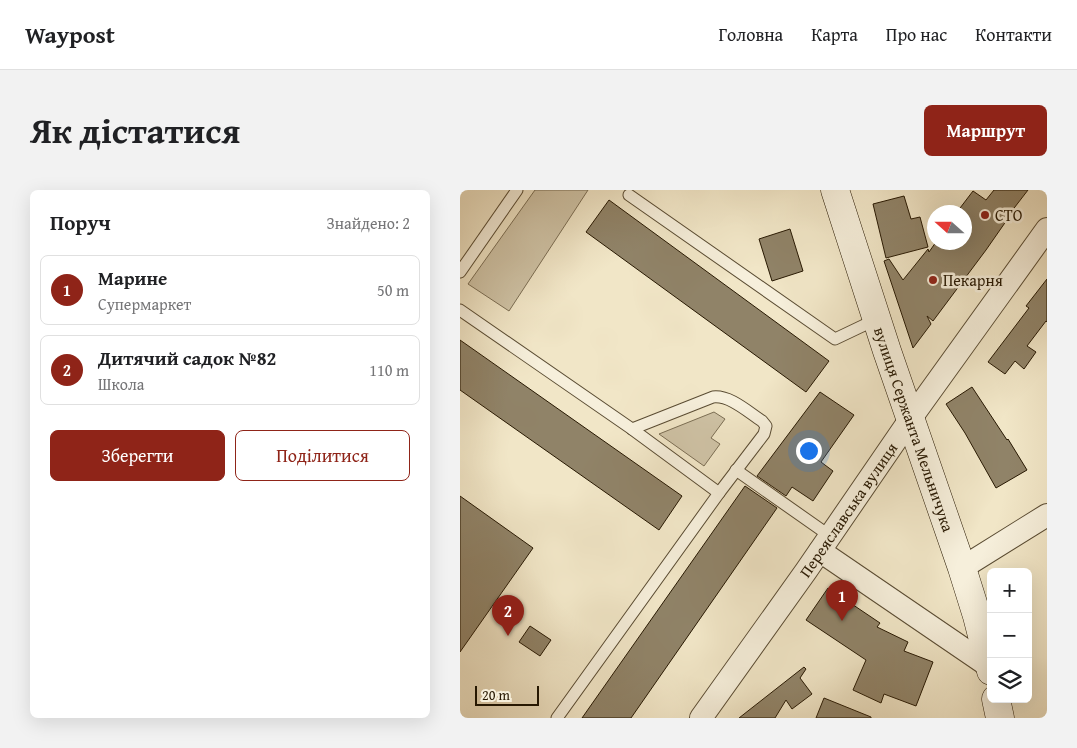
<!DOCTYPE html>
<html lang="uk">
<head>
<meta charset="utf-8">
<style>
  body { margin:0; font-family:"Gentium Book Plus",serif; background:#f2f2f2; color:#202124 }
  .controls { position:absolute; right:15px; bottom:15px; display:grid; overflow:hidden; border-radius:8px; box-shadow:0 5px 20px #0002 }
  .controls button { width:45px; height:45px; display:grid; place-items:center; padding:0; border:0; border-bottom:1px solid #e0e0e0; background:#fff; color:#202124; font:25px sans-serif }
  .compass { position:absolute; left:467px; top:15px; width:45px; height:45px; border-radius:50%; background:#fff; box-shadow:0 5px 20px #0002; rotate:291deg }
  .scale { position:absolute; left:15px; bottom:12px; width:64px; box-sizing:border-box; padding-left:5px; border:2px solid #271802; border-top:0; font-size:14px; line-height:18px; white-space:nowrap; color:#271802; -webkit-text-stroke:4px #f6efdb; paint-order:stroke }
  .you { position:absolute; left:348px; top:260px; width:18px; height:18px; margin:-12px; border:4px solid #fff; border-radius:50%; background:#1a73e8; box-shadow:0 0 0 8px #1a73e833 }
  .badge { display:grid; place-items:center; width:32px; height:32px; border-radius:50%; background:#8f2418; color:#fff; font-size:16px; font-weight:700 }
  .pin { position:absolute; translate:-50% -41px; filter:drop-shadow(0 1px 2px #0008) }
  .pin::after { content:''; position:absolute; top:26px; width:18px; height:15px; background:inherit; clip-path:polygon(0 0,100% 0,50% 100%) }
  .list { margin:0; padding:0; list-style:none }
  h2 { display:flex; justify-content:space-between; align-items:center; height:65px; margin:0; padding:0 20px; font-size:21px }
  h2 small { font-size:16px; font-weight:400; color:#757577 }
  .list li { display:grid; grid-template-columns:32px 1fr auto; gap:15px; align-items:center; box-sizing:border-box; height:70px; margin:0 10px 10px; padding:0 10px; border:1px solid #e0e0e0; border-radius:8px }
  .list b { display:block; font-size:19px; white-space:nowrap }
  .list p { margin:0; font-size:16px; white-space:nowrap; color:#757577 }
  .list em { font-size:16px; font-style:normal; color:#757577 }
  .actions { display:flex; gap:10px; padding:15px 20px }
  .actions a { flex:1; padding:11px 0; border:1px solid #8f2418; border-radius:8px; text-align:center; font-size:18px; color:#8f2418 }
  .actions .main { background:#8f2418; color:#fff }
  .icon { flex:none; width:28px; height:28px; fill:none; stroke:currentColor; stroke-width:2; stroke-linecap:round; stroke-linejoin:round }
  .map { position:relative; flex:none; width:587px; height:528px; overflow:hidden; border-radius:8px }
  header { display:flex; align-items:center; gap:30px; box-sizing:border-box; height:70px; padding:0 25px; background:#fff; border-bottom:1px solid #e0e0e0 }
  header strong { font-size:24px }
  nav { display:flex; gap:28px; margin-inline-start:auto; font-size:18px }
  .intro { display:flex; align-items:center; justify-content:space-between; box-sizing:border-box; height:120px; padding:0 30px }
  h1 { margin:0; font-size:35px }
  .button { padding:12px 22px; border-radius:8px; background:#8f2418; color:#fff; font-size:18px; font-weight:700 }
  main { display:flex; gap:30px; padding:0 30px }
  aside { flex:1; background:#fff; border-radius:8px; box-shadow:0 5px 20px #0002 }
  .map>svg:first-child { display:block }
</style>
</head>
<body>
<header>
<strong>Waypost</strong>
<nav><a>Головна</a><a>Карта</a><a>Про нас</a><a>Контакти</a></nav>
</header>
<div class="intro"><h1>Як дістатися</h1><a class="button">Маршрут</a></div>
<main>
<aside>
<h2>Поруч<small>Знайдено: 2</small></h2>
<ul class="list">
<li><span class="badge">1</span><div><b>Марине</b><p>Супермаркет</p></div><em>50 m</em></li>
<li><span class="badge">2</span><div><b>Дитячий садок №82</b><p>Школа</p></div><em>110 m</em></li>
</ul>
<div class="actions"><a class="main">Зберегти</a><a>Поділитися</a></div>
</aside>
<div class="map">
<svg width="587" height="528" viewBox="0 0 587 528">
  <rect width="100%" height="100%" fill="#f1e6c7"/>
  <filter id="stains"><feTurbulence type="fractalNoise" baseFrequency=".004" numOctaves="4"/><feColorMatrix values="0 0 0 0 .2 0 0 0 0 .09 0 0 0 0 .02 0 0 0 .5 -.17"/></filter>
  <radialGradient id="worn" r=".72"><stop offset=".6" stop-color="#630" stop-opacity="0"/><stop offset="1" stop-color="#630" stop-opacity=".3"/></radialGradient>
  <g fill="#cfc3a6" stroke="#7b6e54">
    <path d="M75,0h53l-79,121 -41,-27z"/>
    <path d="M254,222l11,7 -14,19 9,6 -16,22 -45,-32z"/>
  </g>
  <g fill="#908368" stroke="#271802">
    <path d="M534,0h34l-20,26 1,1 -23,33 -53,71 -6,-5 4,8 -18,24 -29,-87 5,-2 14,21 25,-31 1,3 7,-10h28v-30h-7l16,-21 13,9z"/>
    <path d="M444,6l7,23 9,-2 8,30 -42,11 -13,-54z"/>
    <path d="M149,10l220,161 -23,31 -220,-160z"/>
    <path d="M330,39l13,42 -31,10 -13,-42z"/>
    <path d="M587,89v43l-1,-1 -19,25 9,6 -12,17 -9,-8 -10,13 -17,-12 41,-54 -3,-2z"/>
    <path d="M0,150l222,156 -23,34 -199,-140z"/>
    <path d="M512,197l35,53 1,-1 19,31 -31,18 -31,-55 -19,-29z"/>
    <path d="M360,202l34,23 -33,47 12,9 -20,30 -21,-14 -6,9 -29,-20z"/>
    <path d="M285,296l32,22 -146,210h-49z"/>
    <path d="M0,306l73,52 -73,104z"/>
    <path d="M368,398l52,35 -3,4 31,15 -4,9 29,11 -17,44 -32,-12 -3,9 -28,-13 13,-30 -60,-40z"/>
    <path d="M70,436l21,14 -11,16 -21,-14z"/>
    <path d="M344,477l2,2 -6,9 12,16 -20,15 -6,-9 -11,18h-36z"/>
    <path d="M364,508l47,19v1h-55z"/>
  </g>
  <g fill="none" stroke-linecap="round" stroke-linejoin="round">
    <g stroke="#5a4c33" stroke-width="13">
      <g id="lane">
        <path d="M169,5l206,144 42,-20"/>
        <path d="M0,82l57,-82"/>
        <path d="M0,120l172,119 87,64 -162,225"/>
        <path d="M172,239l81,-32c17,-2 35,15 49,24l4,5 -2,8 -45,59"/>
        <path d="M276,280l94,66"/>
      </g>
    </g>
    <g stroke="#5a4c33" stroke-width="24">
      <g id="street">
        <path d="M360,361l170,116"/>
        <path d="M502,378l85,-53"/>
        <path id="s1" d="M241,528l105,-147 105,-153 136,-189"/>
      </g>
    </g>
    <g stroke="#271802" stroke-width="29">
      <g id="secondary">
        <path id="s2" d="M375,0l52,161 75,217 15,48 14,55"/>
        <path d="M536,509l4,19"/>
      </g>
    </g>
    <use href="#lane" stroke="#f6efdb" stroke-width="11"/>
    <use href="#street" stroke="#f6efdb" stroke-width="22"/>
    <use href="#secondary" stroke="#f6efdb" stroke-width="28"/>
  </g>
  <g fill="#8f2418" stroke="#f6efdb" stroke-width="2">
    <circle cx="525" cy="25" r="5"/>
    <circle cx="473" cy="90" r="5"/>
  </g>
  <g text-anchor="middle" stroke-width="5" stroke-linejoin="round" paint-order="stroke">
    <g font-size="16" fill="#271802" stroke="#f6efdb" text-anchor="start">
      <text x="535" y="31">СТО</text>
      <text x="483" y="96">Пекарня</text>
    </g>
    <g font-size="16" fill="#271802" stroke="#f6efdb">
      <text dy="6" stroke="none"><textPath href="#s2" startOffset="252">вулиця Сержанта Мельничука</textPath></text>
      <text dy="6" stroke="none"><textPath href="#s1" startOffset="255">Переяславська вулиця</textPath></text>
    </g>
  </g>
  <rect width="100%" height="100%" filter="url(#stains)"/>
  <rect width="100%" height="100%" fill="url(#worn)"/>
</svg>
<div class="controls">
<button>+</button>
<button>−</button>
<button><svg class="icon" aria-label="layers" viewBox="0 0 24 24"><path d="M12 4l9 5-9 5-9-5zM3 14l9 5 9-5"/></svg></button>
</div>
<svg class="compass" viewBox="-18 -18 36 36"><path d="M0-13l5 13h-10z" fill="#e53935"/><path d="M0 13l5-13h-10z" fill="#757577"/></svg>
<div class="scale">20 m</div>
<div class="you"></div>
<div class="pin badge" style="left:382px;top:431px">1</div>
<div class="pin badge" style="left:48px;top:446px">2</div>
</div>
</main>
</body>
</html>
